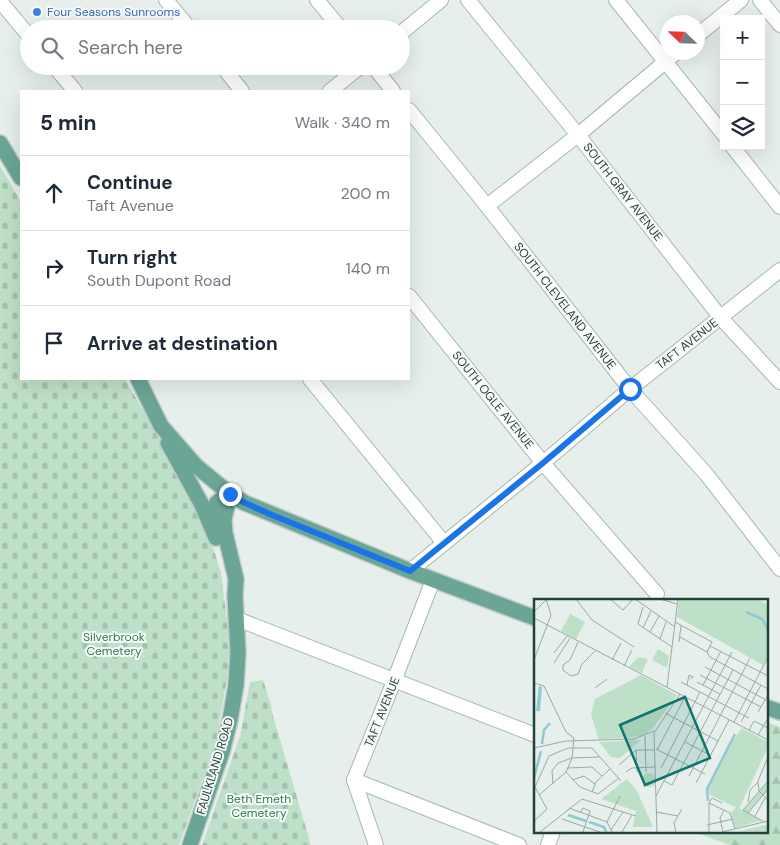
<!DOCTYPE html>
<html lang="en">
<head>
<meta charset="utf-8">
<style>
  body { margin:0; font-family:"DM Sans",sans-serif; background:#f2f2f3; color:#1f2937 }
  .controls { position:absolute; right:15px; top:15px; display:grid; overflow:hidden; border-radius:0px; box-shadow:0 5px 20px #0002 }
  .controls button { width:45px; height:45px; display:grid; place-items:center; padding:0; border:0; border-bottom:1px solid #e0e1e3; background:#fff; color:#1f2937; font:25px sans-serif }
  .compass { position:absolute; left:660px; top:15px; width:45px; height:45px; border-radius:50%; background:#fff; box-shadow:0 5px 20px #0002; rotate:293deg }
  .stop { position:absolute; width:15px; height:15px; margin:-11px; border:4px solid #1a73e8; border-radius:50%; background:#fff }
  .stop.end { background:#1a73e8; border-color:#fff; box-shadow:0 1px 5px #0008 }
  .list { margin:0; padding:0; list-style:none }
  h2 { display:flex; justify-content:space-between; align-items:center; height:65px; margin:0; padding:0 20px; font-size:21px }
  h2 small { font-size:16px; font-weight:400; color:#747a83 }
  .list li { display:grid; grid-template-columns:32px 1fr auto; gap:15px; align-items:center; box-sizing:border-box; height:75px; padding:0 20px; border-top:1px solid #e0e1e3 }
  .list b { display:block; font-size:19px; white-space:nowrap }
  .list p { margin:0; font-size:16px; white-space:nowrap; color:#747a83 }
  .list em { font-size:16px; font-style:normal; color:#747a83 }
  .icon { flex:none; width:28px; height:28px; fill:none; stroke:currentColor; stroke-width:2; stroke-linecap:round; stroke-linejoin:round }
  .map { position:relative; flex:none; width:780px; height:845px; overflow:hidden }
  .search { position:absolute; background:#fff; box-shadow:0 5px 20px #0002; left:20px; top:20px; width:390px; height:55px; display:flex; align-items:center; gap:12px; box-sizing:border-box; padding:0 18px; border-radius:28px; color:#747a83; font-size:19px }
  .panel { position:absolute; background:#fff; box-shadow:0 5px 20px #0002; left:20px; top:90px; width:390px; height:290px; border-radius:0px }
  .map>svg:first-child { display:block }
</style>
</head>
<body>
<div class="map">
<svg width="780" height="845" viewBox="0 0 780 845">
  <defs>
    <pattern id="forest-firs" width="22" height="20" patternUnits="userSpaceOnUse" patternTransform="scale(1.25)"><rect width="22" height="20" fill="#bfe0c8"/><path d="M5 1l3.5 6h-7zM16 11l3.5 6h-7z" fill="#a4c1ad"/></pattern>
    <pattern id="cemetery-stones" width="16" height="16" patternUnits="userSpaceOnUse" patternTransform="scale(1.25)"><rect width="16" height="16" fill="#bfe0c8"/><path d="M2 7V4a2 2 0 0 1 4 0v3zM10 15v-3a2 2 0 0 1 4 0v3z" fill="#a4c1ad"/></pattern>
  </defs>
  <rect width="100%" height="100%" fill="#e6efeb"/>
  <path fill="url(#forest-firs)" d="M766,722l14,5v118h-50l-38,-14h74z"/>
  <g fill="url(#cemetery-stones)">
    <path d="M0,166l21,36v177h104l67,116 16,36 13,42 9,70 -3,36 -11,63 -37,103h-179z"/>
    <path d="M263,680l9,28 -1,1 40,136h-109l38,-109 10,-54z"/>
  </g>
  <g fill="none" stroke-linecap="round" stroke-linejoin="round">
    <g stroke="#a8b8b2" stroke-width="16">
      <g id="minor">
        <path d="M166,0l24,29"/>
        <path d="M317,0l24,29"/>
        <path d="M468,0l110,135 143,183 59,64"/>
        <path d="M616,0l108,135"/>
        <path d="M760,0l20,25"/>
        <path d="M0,1l29,35"/>
        <path d="M401,33l40,-33"/>
        <path d="M698,35l43,-35"/>
        <path d="M54,66l21,25"/>
        <path d="M222,66l20,25"/>
        <path d="M373,66l20,25"/>
        <path d="M330,91l31,-25"/>
        <path d="M409,110l78,96 143,183 77,86 73,94"/>
        <path d="M732,146l48,61"/>
        <path d="M487,206l91,-71 99,-83"/>
        <path d="M409,296l134,167 114,131"/>
        <path d="M310,379l134,164"/>
        <path d="M410,571l133,-108 87,-74 150,-119"/>
        <path d="M237,619l298,116"/>
        <path d="M354,780l165,65"/>
        <path d="M376,845l-22,-65 40,-99 39,-101"/>
        <path d="M548,845l5,-14"/>
      </g>
    </g>
    <g stroke="#c2cac8" stroke-width="18">
      <g id="major">
        <path d="M0,143l21,35"/>
        <path d="M138,379l23,47 35,40 34,28 15,9 165,68 125,47"/>
        <path d="M168,443l34,62 14,33"/>
        <path d="M213,525c-1,-18 0,-23 17,-31"/>
        <path d="M766,707l14,5"/>
        <path d="M190,845l32,-93 8,-32 6,-35 2,-32 -3,-57 1,-17 -11,-46 -1,-14 6,-25"/>
      </g>
    </g>
    <use href="#minor" stroke="#fff" stroke-width="14"/>
    <use href="#major" stroke="#6aa596" stroke-width="15"/>
  </g>
  <g fill="none" stroke-linecap="round" stroke-linejoin="round">
    <path stroke="#1a73e8" stroke-width="6" d="M230,494l15,9 27,12 138,56 133,-108 87,-74"/>
  </g>
  <circle fill="#3f7fe0" stroke="#f7fbf9" stroke-width="2" cx="37" cy="12" r="5"/>
  <g text-anchor="middle" stroke-width="4" stroke-linejoin="round" paint-order="stroke">
    <g font-size="12" fill="#366cbe" stroke="#f7fbf9" text-anchor="start">
      <text x="47" y="16">Four Seasons Sunrooms</text>
    </g>
    <g font-size="12" fill="#24423a" stroke="#f7fbf9">
      <text transform="translate(623 192) rotate(52)" y="4">SOUTH GRAY AVENUE</text>
      <text transform="translate(565 306) rotate(52)" y="4">SOUTH CLEVELAND AVENUE</text>
      <text transform="translate(687 344) rotate(-38)" y="4">TAFT AVENUE</text>
      <text transform="translate(493 400) rotate(51)" y="4">SOUTH OGLE AVENUE</text>
      <text transform="translate(382 712) rotate(-68)" y="4">TAFT AVENUE</text>
      <text transform="translate(215 766) rotate(-73)" y="4">FAULKLAND ROAD</text>
    </g>
    <g font-size="12" fill="#2d7a4b" stroke="#f7fbf9">
      <text x="114" y="641">Silverbrook<tspan x="114" dy="14">Cemetery</tspan></text>
      <text x="259" y="803">Beth Emeth<tspan x="259" dy="14">Cemetery</tspan></text>
    </g>
  </g>
  <g transform="translate(534 599)">
    <rect width="234" height="234" fill="#e6efeb"/>
    <path d="M145,0h78l11,6v51l-5,9 -86,-48z" fill="#bfe0c8"/>
    <path d="M108 181a7 7 0 1 1 14 0a7 7 0 1 1-14 0Z" fill="#bfe0c8"/>
    <path d="M36,15l15,8 -9,17 -15,-8zM104,58l10,2 -6,14 -13,-6zM107,76l36,20 -24,33 -10,8 -44,4 -8,-25 4,-16zM208,129l26,14v5l-29,62 -29,-14 -2,-5 20,-43zM107,141l-21,18 -9,-1 -12,-15z" fill="#bfe0c8"/>
    <path d="M93,180l10,12 16,36h-20l3,-16 -35,-12zM234,182v8l-20,24 14,7 -27,8 -4,-15 5,-6 7,3zM234,225v8l-28,-1 26,-6z" fill="#bfe0c8"/>
    <path d="M124,50l11,7 -2,12 -15,-8zM90 203a7 7 0 1 1 14 0a7 7 0 1 1-14 0Z" fill="#bfe0c8"/>
    <path d="M5,87l3,1 -2,24h-4z" fill="#8ec9d4"/>
    <path fill="none" stroke="#8ec9d4" stroke-width="2.5" d="M212,13l16,7 6,10M8,145l2,-14 6,-7M0,179l7,-27M174,202l-1,-12 28,-55M34,216l18,6M55,223l15,5 2,5"/>
    <path fill="none" stroke="#98aaa4" stroke-width="1" d="M42,0l16,21 42,27M76,0l13,11 10,-11M101,0l40,28M126,0l17,5M109,8l-5,17 34,23M0,13l12,-12M0,19l234,122M141,23l37,20 -5,10M109,29l8,-17M116,33l9,-16M146,38l27,15M126,40l6,-17M44,43l-8,18 -7,5v5l8,6 7,-2 4,-10 13,-13M145,43l2,-16M176,47l58,30M173,53l3,5 58,32M20,54l13,-17M0,61l17,-45 -5,-16M78,61l9,-17M20,64l16,-25M90,67l8,-16M171,68l63,34M166,76l61,32M147,83l68,36M163,83l23,12M0,84l10,3 22,46 8,6 -2,20 -6,14 -27,23M153,86l2,-10 4,2 -3,2M169,86l18,-34M133,88l11,-88M61,89l12,-9M224,113l10,-17M131,114l53,28M200,123l34,-65M207,123l20,-37M215,131l5,-9 14,7M224,136l10,-17M111,137l1,36M151,143l25,13M0,149l32,-7 68,-2 20,-8M122,150l49,25M102,151l1,22M123,151l28,-53M234,158l-10,24 1,10 9,9M85,166l17,-15h18M34,169l24,-1 10,9M127,169l39,-76M32,173l14,15 18,7 21,-16M92,173l6,-4 23,-1M155,177l61,-118M38,181l12,-4 11,8M130,182l8,4 61,-115M162,184l33,-63M19,185l-1,-13 6,-8 14,-5 27,-1M58,193l4,-10 14,-13M122,197l76,-144M214,203l2,-12 8,-8M175,204l21,10 5,16M35,209l38,14 5,10M122,213l22,4M46,214l3,-5 7,3 -7,21M214,214l20,-24M221,217l10,-18M28,220l38,13M0,222l13,-12 -12,-22 14,-31 19,-8h24l29,33M73,223l13,-26M230,223l-21,-12 25,-29M173,226l26,-6M77,231l12,-18M6,233l42,-33 54,17M88,233l10,-17M123,233l-3,-99 26,-39M142,233l-2,-9 8,-14M175,233v-29l3,-5 10,5M188,233l46,-11M189,233l-3,-14 4,-8"/>
    <path fill="#0f766e" fill-opacity="0.15" stroke="#0f766e" stroke-width="2.5" d="M151,98l25,61 -65,27 -25,-60z"/>
    <rect width="234" height="234" fill="none" stroke="#24423a" stroke-width="2.5"/>
  </g>
</svg>
<div class="controls">
<button>+</button>
<button>−</button>
<button><svg class="icon" aria-label="layers" viewBox="0 0 24 24"><path d="M12 4l9 5-9 5-9-5zM3 14l9 5 9-5"/></svg></button>
</div>
<svg class="compass" viewBox="-18 -18 36 36"><path d="M0-13l5 13h-10z" fill="#e53935"/><path d="M0 13l5-13h-10z" fill="#747a83"/></svg>
<div class="stop" style="left:630px;top:389px"></div>
<div class="stop end" style="left:230px;top:494px"></div>
<div class="search"><svg class="icon" aria-label="search" viewBox="0 0 24 24"><circle cx="10" cy="10" r="6"/><path d="M15 15l6 6"/></svg>Search here</div>
<section class="panel">
<h2>5 min<small>Walk · 340 m</small></h2>
<ul class="list">
<li><svg class="icon" aria-label="ahead" viewBox="0 0 24 24"><path d="M12 20V5M6 11l6-6 6 6"/></svg><div><b>Continue</b><p>Taft Avenue</p></div><em>200 m</em></li>
<li><svg class="icon" aria-label="right" viewBox="0 0 24 24"><path d="M7 20v-9h11M14 6l5 5-5 5"/></svg><div><b>Turn right</b><p>South Dupont Road</p></div><em>140 m</em></li>
<li><svg class="icon" aria-label="arrive" viewBox="0 0 24 24"><path d="M6 21V4h12l-3 4 3 4H6"/></svg><div><b>Arrive at destination</b></div></li>
</ul>
</section>
</div>
</body>
</html>
